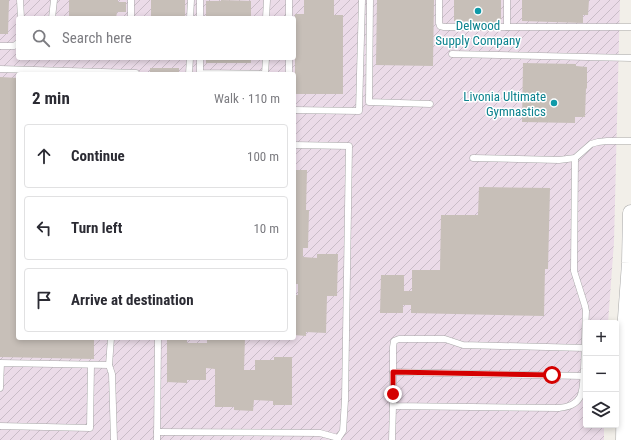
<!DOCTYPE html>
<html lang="en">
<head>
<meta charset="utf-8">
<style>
  body { margin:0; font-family:"Roboto Condensed",sans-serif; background:#f2f2f3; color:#2b2b33 }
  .controls { position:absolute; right:12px; bottom:12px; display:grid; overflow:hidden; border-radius:4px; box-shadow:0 2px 6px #0003 }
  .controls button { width:36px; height:36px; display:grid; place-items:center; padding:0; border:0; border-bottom:1px solid #e1e1e2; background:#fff; color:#2b2b33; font:20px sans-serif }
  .stop { position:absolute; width:12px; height:12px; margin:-9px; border:3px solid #d40000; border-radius:50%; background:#fff }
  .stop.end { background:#d40000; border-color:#fff; box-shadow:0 1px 4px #0008 }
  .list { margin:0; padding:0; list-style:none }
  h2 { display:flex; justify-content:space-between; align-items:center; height:52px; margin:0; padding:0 16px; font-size:17px }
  h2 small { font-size:13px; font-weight:400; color:#7c7c81 }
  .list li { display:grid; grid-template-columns:26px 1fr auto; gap:12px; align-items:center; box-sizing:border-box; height:64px; margin:0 8px 8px; padding:0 8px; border:1px solid #e1e1e2; border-radius:4px }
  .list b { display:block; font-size:15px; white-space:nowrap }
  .list em { font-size:13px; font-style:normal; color:#7c7c81 }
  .icon { flex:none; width:22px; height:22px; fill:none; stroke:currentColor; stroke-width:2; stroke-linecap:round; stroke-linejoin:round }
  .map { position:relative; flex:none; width:631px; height:440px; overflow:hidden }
  .search { position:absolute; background:#fff; box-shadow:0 2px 6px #0003; left:16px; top:16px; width:280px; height:44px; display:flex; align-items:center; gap:10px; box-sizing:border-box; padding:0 14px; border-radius:4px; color:#7c7c81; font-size:15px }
  .panel { position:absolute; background:#fff; box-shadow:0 2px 6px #0003; left:16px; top:72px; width:280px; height:268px; border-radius:4px }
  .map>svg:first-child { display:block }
</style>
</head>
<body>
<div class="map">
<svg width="631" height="440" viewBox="0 0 631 440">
  <defs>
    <pattern id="industrial-furrows" width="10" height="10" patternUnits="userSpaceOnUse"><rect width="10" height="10" fill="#ebdbe8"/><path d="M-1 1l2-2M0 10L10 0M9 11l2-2" fill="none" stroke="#c9bcc7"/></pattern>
  </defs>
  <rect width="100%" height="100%" fill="#f2efe9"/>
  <path fill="url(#industrial-furrows)" fill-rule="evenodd" d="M0,0h620l-6,242 -6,81h-22v102h18v15h-604zM18,18h276v40h-276zM18,74h276v264h-276z"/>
  <g fill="#c7bfb8">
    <path d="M0,0h9l-1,34h-8z"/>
    <path d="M69,0h49v2h8v10h-9l-1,6h-47z"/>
    <rect x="151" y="0" width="34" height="18"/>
    <path d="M221,0l30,1v17h-45v-17h15z"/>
    <path d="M304,0h30v15h9v79h-48v-80h9z"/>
    <path d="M377,0h57l-1,66 -57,-1z"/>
    <path d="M454,0h47v23l-47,-2z"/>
    <path d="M522,0h67l-1,15h-5v8l-61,-2z"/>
    <rect x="206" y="58" width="45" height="5"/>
    <path d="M523,63l53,1v2l11,1v22l-1,-1 -1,29h-10v6l-53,-1z"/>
    <rect x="150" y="68" width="29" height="6"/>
    <path d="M0,77l18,1v260h76v21l-94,-2z"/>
    <path d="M294,170h13l-1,40h3l-1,38h-5v9l14,1v-4h21l-1,42h-10l-1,37 -20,-1v4l-12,-1v-40h4v-11h-4z"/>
    <path d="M479,187l71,1 -2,81h-3l-1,47 -133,-3v-8h-8v8h-23l1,-38h23v16h8v-21h28l1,-55h37z"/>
    <path d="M167,338h20v5h20v-5h38l-1,32h11v-10h19v-3h18v48h-19v-4l-19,-1 -1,11 -19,-1v-3h-19v-38l-9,-1v12h-19v3l-20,-1z"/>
  </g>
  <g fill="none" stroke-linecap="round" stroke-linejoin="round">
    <g stroke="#a9a9a9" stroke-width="7">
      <g id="service">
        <path d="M20,0l1,18"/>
        <path d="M289,0v18"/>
        <path d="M370,0l-1,102 61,2"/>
        <path d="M439,0v23l1,3 4,1h187"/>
        <path d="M52,18l2,-18"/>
        <path d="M131,18v-18"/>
        <path d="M190,18l1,-18"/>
        <path d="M200,18v-18"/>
        <path d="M266,18l1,-18"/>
        <path d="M507,27v-27"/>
        <path d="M0,46h14l4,-3"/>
        <path d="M452,54l179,4"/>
        <path d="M200,58v15l65,1 1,-16"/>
        <path d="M289,58v16"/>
        <path d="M0,69l136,4v1"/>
        <path d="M189,74l1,-16"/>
        <path d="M294,110l65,1 3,-111"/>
        <path d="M294,145l55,1 -4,254 -2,31 -6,9"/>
        <path d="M473,158l86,2 16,-2 16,-14 7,-2 9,-1h24"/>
        <path d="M575,158l-1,113 11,35 1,5c-1,19 -1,39 -2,58 -1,9 0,20 -4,28 -4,8 -12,10 -21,11l-166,-2v-59l1,-6 5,-2h46l18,6 122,3h1"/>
        <path d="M109,365l2,-27"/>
        <path d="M393,372l190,4"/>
        <path d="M0,388l1,-25 108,2 3,9 2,66"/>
        <path d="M0,426l90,2 1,-63"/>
        <path d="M157,432l163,1 18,5"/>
        <path d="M157,440l1,-102"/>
        <path d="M392,440l1,-34"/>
      </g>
    </g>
    <g stroke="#a9a9a9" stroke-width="17">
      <path id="tertiary" d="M624,440l2,-122 4,-55 1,-50"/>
    </g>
    <use href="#service" stroke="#fff" stroke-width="6"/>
    <use href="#tertiary" stroke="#fff" stroke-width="16"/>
  </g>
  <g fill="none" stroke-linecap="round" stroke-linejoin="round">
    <path stroke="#d40000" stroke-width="5" d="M393,394v-22l159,3"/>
  </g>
  <g fill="#0f9aa8" stroke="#fff" stroke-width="1.5">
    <circle cx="478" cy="11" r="4"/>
    <circle cx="554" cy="103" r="4"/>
  </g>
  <g text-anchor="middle" stroke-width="3" stroke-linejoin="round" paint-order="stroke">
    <g font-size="13" fill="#0d838f" stroke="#fff">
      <text x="478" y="30">Delwood<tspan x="478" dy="15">Supply Company</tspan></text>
      <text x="546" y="101" text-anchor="end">Livonia Ultimate<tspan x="546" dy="15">Gymnastics</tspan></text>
    </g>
  </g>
</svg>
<div class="controls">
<button>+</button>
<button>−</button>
<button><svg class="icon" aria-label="layers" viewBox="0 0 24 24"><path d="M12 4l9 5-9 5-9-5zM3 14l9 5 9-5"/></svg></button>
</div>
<div class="stop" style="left:552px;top:375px"></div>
<div class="stop end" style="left:393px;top:394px"></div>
<div class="search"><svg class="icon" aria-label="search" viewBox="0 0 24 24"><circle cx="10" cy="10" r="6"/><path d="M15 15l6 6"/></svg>Search here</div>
<section class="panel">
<h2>2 min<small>Walk · 110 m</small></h2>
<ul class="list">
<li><svg class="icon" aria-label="ahead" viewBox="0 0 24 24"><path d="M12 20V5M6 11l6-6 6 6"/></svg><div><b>Continue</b></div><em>100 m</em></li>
<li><svg class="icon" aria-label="left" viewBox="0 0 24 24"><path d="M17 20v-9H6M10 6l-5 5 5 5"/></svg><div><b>Turn left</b></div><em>10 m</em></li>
<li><svg class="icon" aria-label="arrive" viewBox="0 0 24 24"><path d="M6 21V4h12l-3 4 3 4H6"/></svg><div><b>Arrive at destination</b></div></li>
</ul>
</section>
</div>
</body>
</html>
